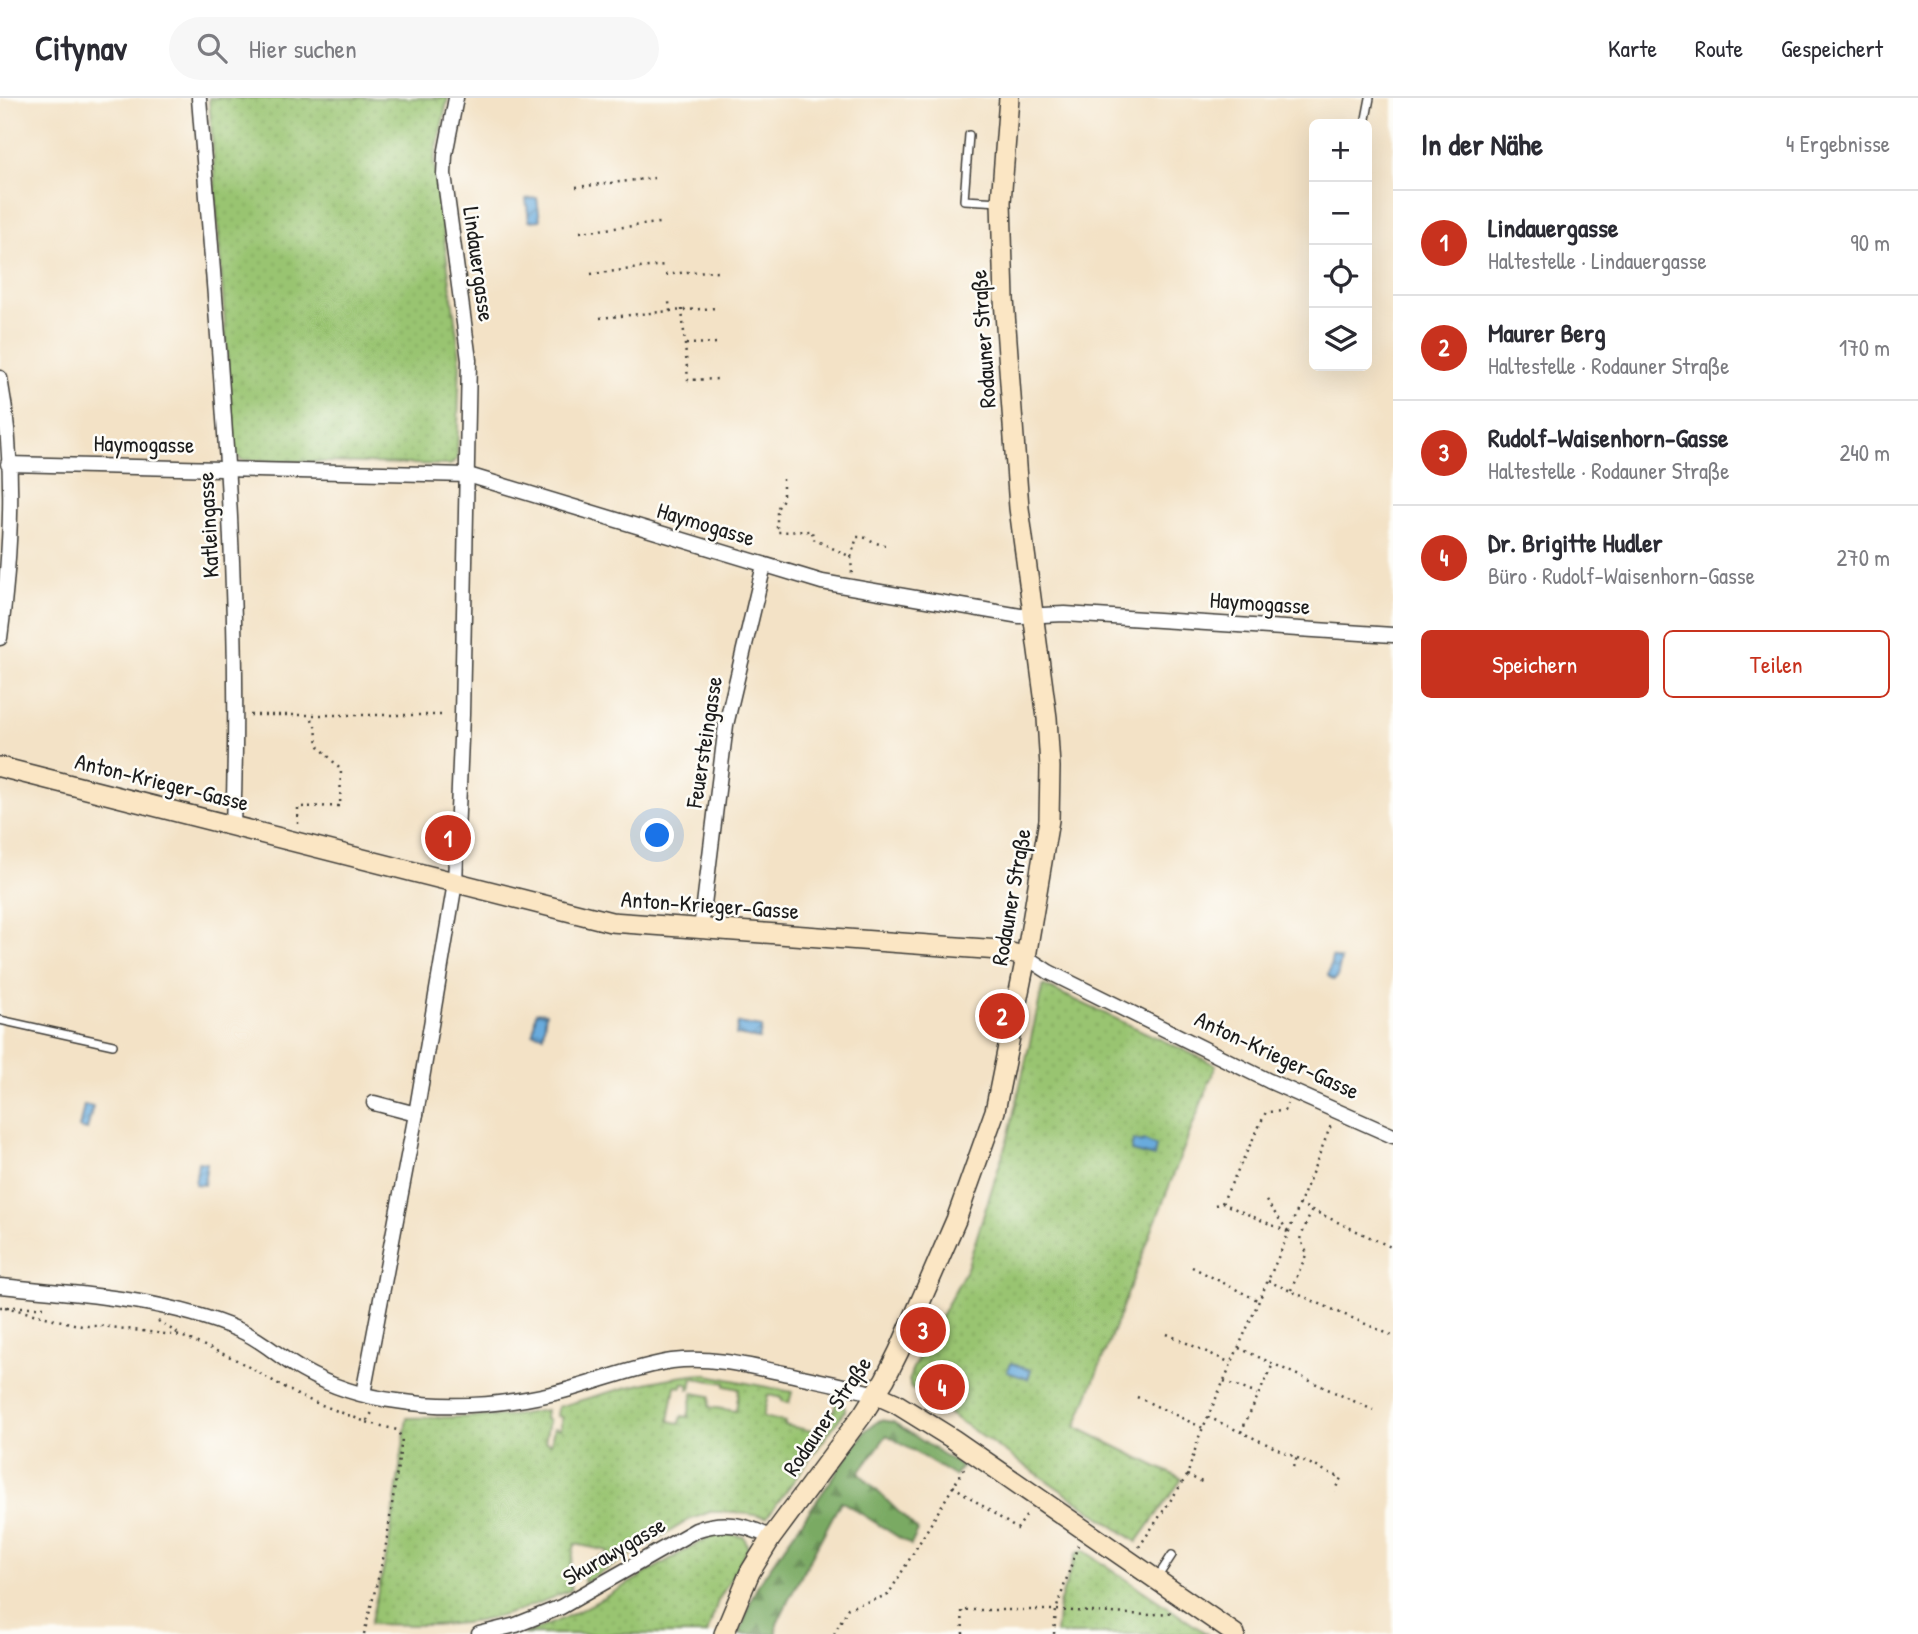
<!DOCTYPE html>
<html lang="de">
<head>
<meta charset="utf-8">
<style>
  body { margin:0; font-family:"Patrick Hand",sans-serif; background:#f7f7f7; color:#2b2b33 }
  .controls { position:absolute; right:21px; top:21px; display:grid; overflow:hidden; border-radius:10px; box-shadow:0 7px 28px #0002 }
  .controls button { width:63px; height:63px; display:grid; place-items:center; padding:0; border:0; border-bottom:2px solid #e1e1e2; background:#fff; color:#2b2b33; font:35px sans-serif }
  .you { position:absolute; left:658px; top:738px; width:24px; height:24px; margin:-18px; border:5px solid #fff; border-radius:50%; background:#1a73e8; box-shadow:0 0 0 10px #1a73e833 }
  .badge { display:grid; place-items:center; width:46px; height:46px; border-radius:50%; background:#c8321e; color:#fff; font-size:23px; font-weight:700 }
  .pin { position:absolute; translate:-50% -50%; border:4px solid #fff; box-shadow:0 2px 7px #0006 }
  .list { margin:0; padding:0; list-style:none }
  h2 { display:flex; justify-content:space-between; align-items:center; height:91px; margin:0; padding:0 28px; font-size:30px }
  h2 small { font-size:23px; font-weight:400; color:#7c7c81 }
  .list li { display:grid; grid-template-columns:46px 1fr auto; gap:21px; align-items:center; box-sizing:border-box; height:105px; padding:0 28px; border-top:2px solid #e1e1e2 }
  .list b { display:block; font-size:26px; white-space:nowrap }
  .list p { margin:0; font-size:23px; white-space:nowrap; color:#7c7c81 }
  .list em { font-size:23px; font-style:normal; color:#7c7c81 }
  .actions { display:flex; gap:14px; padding:21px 28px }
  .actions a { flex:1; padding:16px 0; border:2px solid #c8321e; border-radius:10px; text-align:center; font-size:24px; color:#c8321e }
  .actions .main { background:#c8321e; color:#fff }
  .icon { flex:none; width:38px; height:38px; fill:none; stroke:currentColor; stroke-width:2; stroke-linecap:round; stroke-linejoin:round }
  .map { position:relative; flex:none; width:1393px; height:1536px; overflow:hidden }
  header { display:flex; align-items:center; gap:42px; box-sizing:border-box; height:98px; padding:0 35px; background:#fff; border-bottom:2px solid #e1e1e2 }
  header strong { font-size:33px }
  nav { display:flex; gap:38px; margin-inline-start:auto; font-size:24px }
  .search { width:490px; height:63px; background:#f7f7f7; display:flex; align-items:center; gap:18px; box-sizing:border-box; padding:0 24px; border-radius:38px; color:#7c7c81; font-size:26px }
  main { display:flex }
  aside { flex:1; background:#fff }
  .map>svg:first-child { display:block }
</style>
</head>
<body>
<header>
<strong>Citynav</strong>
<div class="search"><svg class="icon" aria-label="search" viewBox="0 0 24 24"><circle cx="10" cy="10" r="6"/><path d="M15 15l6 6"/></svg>Hier suchen</div>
<nav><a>Karte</a><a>Route</a><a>Gespeichert</a></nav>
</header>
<main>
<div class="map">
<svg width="1393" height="1536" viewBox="0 0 1393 1536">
  <defs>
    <pattern id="green-dots" width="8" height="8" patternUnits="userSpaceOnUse" patternTransform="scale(1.75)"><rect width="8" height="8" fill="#99c471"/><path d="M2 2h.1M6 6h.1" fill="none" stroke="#83a861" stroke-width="1.8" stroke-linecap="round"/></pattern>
    <pattern id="forest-firs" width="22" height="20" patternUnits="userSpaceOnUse" patternTransform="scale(1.75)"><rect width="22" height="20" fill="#7aaa63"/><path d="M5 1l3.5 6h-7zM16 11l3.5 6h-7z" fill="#638a51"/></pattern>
    <pattern id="water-waves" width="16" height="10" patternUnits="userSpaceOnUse" patternTransform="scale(1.75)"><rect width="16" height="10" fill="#69abdd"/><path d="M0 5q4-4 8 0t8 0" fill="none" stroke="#568ab2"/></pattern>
  </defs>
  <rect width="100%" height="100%" fill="#fdfcf7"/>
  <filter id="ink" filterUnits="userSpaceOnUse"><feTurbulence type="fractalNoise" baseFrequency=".0143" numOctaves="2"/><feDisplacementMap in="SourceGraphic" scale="14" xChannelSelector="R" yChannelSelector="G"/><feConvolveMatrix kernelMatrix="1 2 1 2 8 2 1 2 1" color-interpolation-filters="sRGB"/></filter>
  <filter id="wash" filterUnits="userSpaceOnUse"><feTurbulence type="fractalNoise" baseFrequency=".00686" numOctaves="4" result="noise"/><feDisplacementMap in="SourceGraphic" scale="28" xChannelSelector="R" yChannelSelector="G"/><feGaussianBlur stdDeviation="1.57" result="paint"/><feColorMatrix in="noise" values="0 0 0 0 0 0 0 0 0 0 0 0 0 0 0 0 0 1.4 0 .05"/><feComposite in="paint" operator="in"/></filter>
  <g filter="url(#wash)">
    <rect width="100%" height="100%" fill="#f3e2c6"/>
    <g fill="url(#green-dots)" stroke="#5a7046" stroke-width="2" fill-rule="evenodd">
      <path d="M209,0h239l-14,63 26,197 -3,101 -7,6 -209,-5 -7,-8z"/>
      <path d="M1043,887l173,80 -140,362 106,52 -45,63 -226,-154 -2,-9 4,-11 54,-100 42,-134z"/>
      <path d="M703,1276l89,18 -3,11 -7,-2v-3l-14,-3 -5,22 22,5 -1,3 38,8 8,-22 3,1 3,-10 9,5v4l-78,106 -32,-5h-25l-21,8 -105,63 1,-15 5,1 2,-10 7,2 1,-5 6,1 2,-6 -33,-7 -6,28 2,18c-30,12 -60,25 -92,31 -36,6 -74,4 -109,3l18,-74 19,-132 103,-2 36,-6 -1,9 4,1 -4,22 6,1 3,-15 6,1 2,-12 -5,-1 1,-9c48,-14 95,-29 145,-33zM693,1280l32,5v3l14,3 -3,22 -27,-4 1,-11 -17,-3 -5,24 -6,-1 -2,7 -11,-2 6,-35 7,1 1,-4 6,2 -1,4h3z"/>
      <path d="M726,1436l18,3 4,11 -30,53 -11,33h-184c69,-22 127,-66 190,-99z"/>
      <path d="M1083,1452l124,84h-151l3,-30 17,-50z"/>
    </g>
    <path fill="url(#forest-firs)" stroke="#4b6340" stroke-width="2" d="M880,1322l13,2 69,45 -8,9 -67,-41 -28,38 59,58 -7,14 -70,-44 -53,100 -11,23v10h-37l11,-34 8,-17 108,-154z"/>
    <g fill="url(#water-waves)" stroke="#42647c" stroke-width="2">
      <path d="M537,100l3,22 -11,1 -3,-22z"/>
      <path d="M1332,859l9,3 -4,18 -3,2 -6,-4z"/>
      <path d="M536,914l10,1 -3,22 -10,-2z"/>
      <path d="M738,925l24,4 -3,12 -23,-4z"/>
      <path d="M84,1007l9,2 -6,23 -8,-2z"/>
      <path d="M1133,1042l9,2 1,-2 13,6 -2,11 -23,-6z"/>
      <path d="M198,1064l9,1 -3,22 -9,-1z"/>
      <path d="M1011,1265l20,7 -3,9 -21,-7z"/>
    </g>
  </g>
  <g filter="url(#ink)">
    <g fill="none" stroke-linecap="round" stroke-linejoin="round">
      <g stroke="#3c3a36" stroke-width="10">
        <g id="lane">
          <path d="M1365,26l5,-26"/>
          <path d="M969,37l-5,65 37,2"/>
          <path d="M0,922l113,25"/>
          <path d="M1157,1480l15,-23"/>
        </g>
      </g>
      <g stroke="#3c3a36" stroke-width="17">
        <g id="street">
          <path d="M199,0c19,242 44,484 34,727"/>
          <path d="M0,280c16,85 11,175 0,260"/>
          <path d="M8,366l460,11 354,107 198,34 45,-2 328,21"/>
          <path d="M701,831l25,-204 38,-160"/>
          <path d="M1026,859l23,15 220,109 124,55"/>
          <path d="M374,1005l42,11"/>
          <path d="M0,1188c79,8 165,12 239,44 22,9 41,28 63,40 28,16 62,27 95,31 51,8 107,4 158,-8 39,-9 77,-26 117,-32 42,-5 81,6 121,14 27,6 55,11 82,19"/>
          <path d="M363,1296l53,-280 39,-231 7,-168 7,-355 -25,-186 1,-19 11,-57"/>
          <path d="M479,1536l37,-9 45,-18 135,-77c27,-10 51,-6 75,8"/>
        </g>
      </g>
      <g stroke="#3c3a36" stroke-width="22">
        <g id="secondary">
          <path d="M0,669l611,155 360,26 29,2 26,7"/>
          <path d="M875,1296l20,9 58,36 282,195"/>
          <path d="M724,1536l26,-62 21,-34 92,-124 22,-35 14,-28 57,-131 39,-109 31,-154 23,-137 1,-53 -3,-49 -28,-210 -15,-209 -3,-97 8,-104"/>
        </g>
      </g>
      <g stroke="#3c3a36" stroke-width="2.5" stroke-dasharray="2 5" stroke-linecap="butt">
        <path d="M576,89l78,-9"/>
        <path d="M580,134l79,-9"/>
        <path d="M591,176l73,-9"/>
        <path d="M666,177l21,-3 34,-1"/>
        <path d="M682,211l6,71 32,-1"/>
        <path d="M670,213l47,-3"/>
        <path d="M600,220l70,-7 -1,-9"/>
        <path d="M686,246l34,-1"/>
        <path d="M783,381v20l-6,10v23l35,-1 1,8 38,18 1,17"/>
        <path d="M851,459l6,-20c12,-1 18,8 28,8"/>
        <path d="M250,617h196"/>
        <path d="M298,726v-17l42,-1 1,-36 -23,-25 -2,-17 -6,-13"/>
        <path d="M1266,1103l22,30"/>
        <path d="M1222,1105l44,-91 18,-1 3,-7"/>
        <path d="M1299,1106l94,44"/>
        <path d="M1215,1107l7,-2 66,29"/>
        <path d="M1192,1169l67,34"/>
        <path d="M1268,1183l125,55"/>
        <path d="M1291,1192l16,-37 -7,-14 12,-29"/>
        <path d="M0,1209h46"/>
        <path d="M5,1209l77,19h20l79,10 52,22 68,39 65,25 7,-11"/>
        <path d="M158,1223l21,13"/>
        <path d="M1167,1236l64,29"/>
        <path d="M1239,1250l134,62"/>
        <path d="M1224,1283l33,13"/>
        <path d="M1137,1299l66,31"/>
        <path d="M1208,1319l133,61 -7,13"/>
        <path d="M1241,1334l32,-68"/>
        <path d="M1293,1369l4,-10"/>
        <path d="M1187,1377l15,7"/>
        <path d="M953,1388l64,43 12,-17"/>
        <path d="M1139,1449l48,-71 12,-39 85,-193 47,-119"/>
        <path d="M364,1536l21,-83 17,-112 -5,-9 -31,-8"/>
        <path d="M834,1536l14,-26 40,-13 77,-128"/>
        <path d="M963,1536l-1,-24h94l92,5 27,-3"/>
        <path d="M1054,1536l2,-24 22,-65"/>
      </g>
      <use href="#lane" stroke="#fff" stroke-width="7"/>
      <use href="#street" stroke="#fff" stroke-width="14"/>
      <use href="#secondary" stroke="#fbe6c4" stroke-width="19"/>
    </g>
  </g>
  <g text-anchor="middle" stroke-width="5" stroke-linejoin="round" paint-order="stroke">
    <g font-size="23" fill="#1c1c1c" stroke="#fdfcf7">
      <text transform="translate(479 166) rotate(82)" y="8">Lindauergasse</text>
      <text transform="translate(983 241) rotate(-94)" y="8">Rodauner Straße</text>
      <text transform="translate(144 346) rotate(1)" y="8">Haymogasse</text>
      <text transform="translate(706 426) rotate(17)" y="8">Haymogasse</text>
      <text transform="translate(208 427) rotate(-93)" y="8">Katleingasse</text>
      <text transform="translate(1260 505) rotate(4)" y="8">Haymogasse</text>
      <text transform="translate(704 644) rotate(-81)" y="8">Feuersteingasse</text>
      <text transform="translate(162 684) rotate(14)" y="8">Anton-Krieger-Gasse</text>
      <text transform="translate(1011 799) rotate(-80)" y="8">Rodauner Straße</text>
      <text transform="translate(710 807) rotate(4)" y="8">Anton-Krieger-Gasse</text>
      <text transform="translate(1277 957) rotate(25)" y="8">Anton-Krieger-Gasse</text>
      <text transform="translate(827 1318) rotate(-56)" y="8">Rodauner Straße</text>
      <text transform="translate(614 1453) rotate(-30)" y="8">Skurawygasse</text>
    </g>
  </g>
</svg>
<div class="controls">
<button>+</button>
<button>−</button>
<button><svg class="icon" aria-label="locate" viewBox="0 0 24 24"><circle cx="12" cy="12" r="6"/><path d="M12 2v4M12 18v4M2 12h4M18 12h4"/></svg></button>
<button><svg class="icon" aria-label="layers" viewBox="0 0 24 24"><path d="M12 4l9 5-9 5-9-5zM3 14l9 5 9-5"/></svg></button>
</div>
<div class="you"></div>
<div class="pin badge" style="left:448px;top:740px">1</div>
<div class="pin badge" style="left:1002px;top:918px">2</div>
<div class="pin badge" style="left:923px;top:1232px">3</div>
<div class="pin badge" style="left:942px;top:1289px">4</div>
</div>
<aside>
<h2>In der Nähe<small>4 Ergebnisse</small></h2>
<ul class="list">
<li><span class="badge">1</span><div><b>Lindauergasse</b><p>Haltestelle · Lindauergasse</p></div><em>90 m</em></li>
<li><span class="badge">2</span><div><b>Maurer Berg</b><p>Haltestelle · Rodauner Straße</p></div><em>170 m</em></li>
<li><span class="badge">3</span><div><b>Rudolf-Waisenhorn-Gasse</b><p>Haltestelle · Rodauner Straße</p></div><em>240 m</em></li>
<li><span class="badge">4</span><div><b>Dr. Brigitte Hudler</b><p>Büro · Rudolf-Waisenhorn-Gasse</p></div><em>270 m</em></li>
</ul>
<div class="actions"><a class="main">Speichern</a><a>Teilen</a></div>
</aside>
</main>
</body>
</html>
